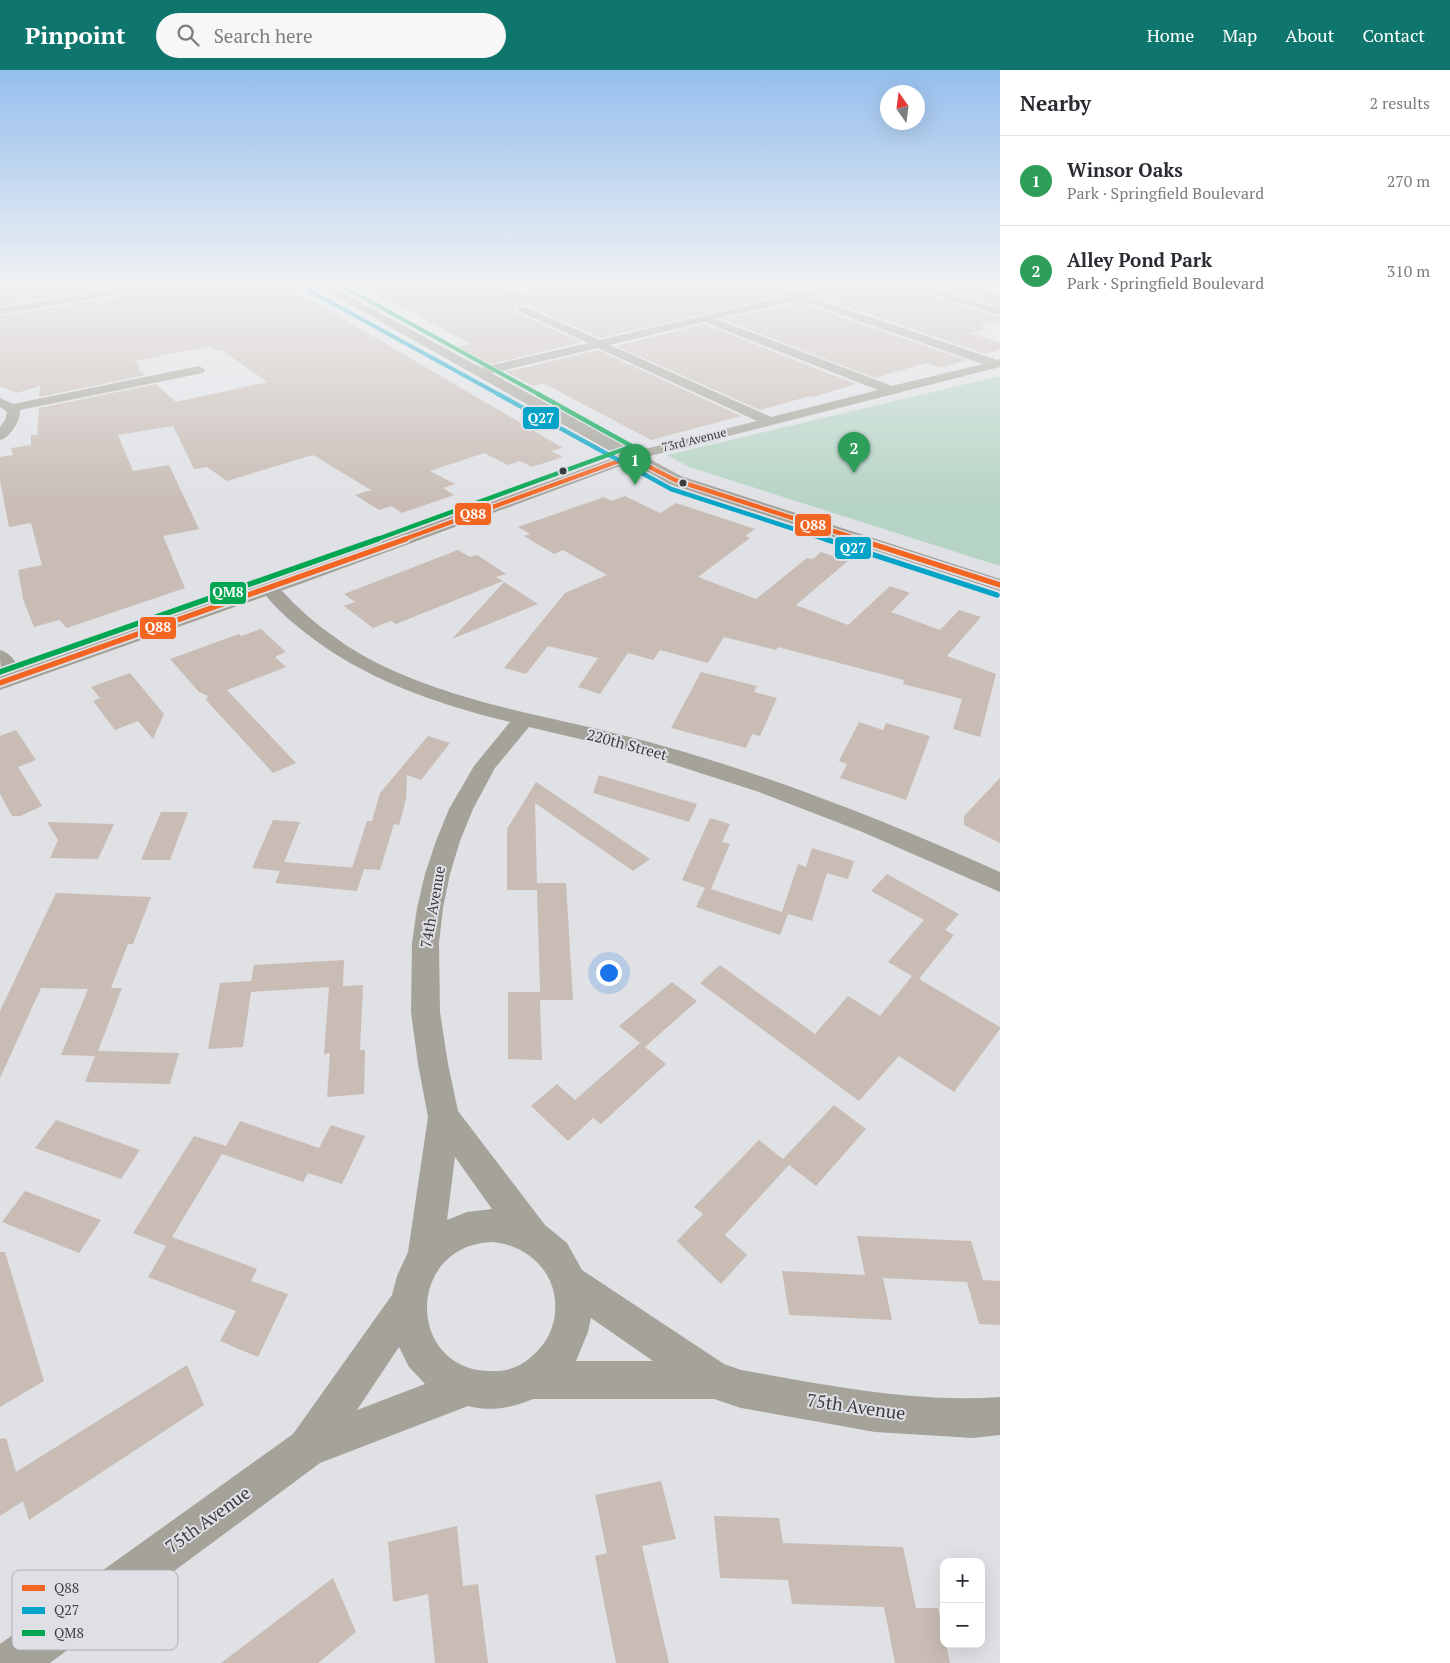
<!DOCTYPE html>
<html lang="en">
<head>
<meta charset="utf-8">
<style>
  body { margin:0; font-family:"PT Serif",serif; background:#f7f7f7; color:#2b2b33 }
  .controls { position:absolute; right:15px; bottom:15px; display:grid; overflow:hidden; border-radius:10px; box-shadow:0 5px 20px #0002 }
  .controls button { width:45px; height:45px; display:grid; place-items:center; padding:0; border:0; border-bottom:1px solid #e1e1e2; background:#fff; color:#2b2b33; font:25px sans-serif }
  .compass { position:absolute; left:880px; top:15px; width:45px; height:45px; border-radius:50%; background:#fff; box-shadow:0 5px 20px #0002; rotate:346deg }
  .you { position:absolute; left:608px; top:902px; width:18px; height:18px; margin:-12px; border:4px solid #fff; border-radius:50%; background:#1a73e8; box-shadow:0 0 0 8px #1a73e833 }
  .badge { display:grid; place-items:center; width:32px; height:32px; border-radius:50%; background:#0f766e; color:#fff; font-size:16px; font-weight:700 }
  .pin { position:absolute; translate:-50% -41px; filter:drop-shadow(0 1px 2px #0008) }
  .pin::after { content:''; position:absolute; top:26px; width:18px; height:15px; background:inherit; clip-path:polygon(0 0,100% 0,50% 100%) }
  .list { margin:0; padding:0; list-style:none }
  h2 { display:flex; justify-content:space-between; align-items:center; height:65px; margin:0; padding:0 20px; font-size:21px }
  h2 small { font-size:16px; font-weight:400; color:#7c7c81 }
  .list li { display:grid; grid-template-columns:32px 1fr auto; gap:15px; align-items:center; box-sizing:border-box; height:90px; padding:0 20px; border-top:1px solid #e1e1e2 }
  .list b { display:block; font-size:19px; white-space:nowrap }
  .list p { margin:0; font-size:16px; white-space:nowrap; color:#7c7c81 }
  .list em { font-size:16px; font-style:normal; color:#7c7c81 }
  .icon { flex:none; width:28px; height:28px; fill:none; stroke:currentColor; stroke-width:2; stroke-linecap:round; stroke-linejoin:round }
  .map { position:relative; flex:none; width:1000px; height:1593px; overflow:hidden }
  header { display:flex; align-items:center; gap:30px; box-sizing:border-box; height:70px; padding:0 25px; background:#0f766e; color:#fff }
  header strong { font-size:24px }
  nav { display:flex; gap:28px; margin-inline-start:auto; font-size:18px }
  .search { width:350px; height:45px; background:#f7f7f7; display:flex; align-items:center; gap:12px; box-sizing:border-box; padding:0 18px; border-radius:28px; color:#7c7c81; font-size:19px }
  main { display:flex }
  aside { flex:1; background:#fff }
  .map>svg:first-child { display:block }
</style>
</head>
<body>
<header>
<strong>Pinpoint</strong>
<div class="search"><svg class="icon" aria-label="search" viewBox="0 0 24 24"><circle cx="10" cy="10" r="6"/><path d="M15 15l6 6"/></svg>Search here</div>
<nav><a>Home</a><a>Map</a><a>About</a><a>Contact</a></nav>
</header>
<main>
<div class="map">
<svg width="1000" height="1593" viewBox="0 0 1000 1593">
  <rect width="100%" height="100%" fill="#e0e1e5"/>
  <path fill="#b6d4c5" d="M1000,306v190l-311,-99 -22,-12z"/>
  <g fill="#c8bcb5">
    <path d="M0,212h4l10,9 56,-9h77l-147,24z"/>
    <path d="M183,212h98l282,166 -12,3 12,6 -31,10 -12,-6 -12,4 -24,-12 -54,18 25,13 -12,4 11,7 -52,18 -11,-7 -12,4 -24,-15 16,-5 -58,-35 -86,26 -20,-14 -13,2 -21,-43 -55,9 15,36 36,-6 30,64 -36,7 22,52 -118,40 -8,-8 -25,7 -11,-28 -5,-29 24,-5 -11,-42 -22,4 -9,-47v-23l13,-2 -2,-7 20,-3v-10h6l2,-27 117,-24 20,18 91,-20 -45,-32 -4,1 -7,-5 -77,15 7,6 -4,1 8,7 -106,22 1,-11 -23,7 -17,-7v-70l176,-29z"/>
    <path d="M398,212h17l17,8 20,-8 74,12 7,-12h218l31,14 -182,42 -73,-33h-9l-3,3 2,5 65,29 -91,22 -33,-17 13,-3 -106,-56z"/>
    <path d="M773,212h68l-41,9z"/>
    <path d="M868,212h26l2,4 104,31v3l-21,6 9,3 -17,4 29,10v7l-14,4 -168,-57 47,-11z"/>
    <path d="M917,212h39l44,12v13z"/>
    <path d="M799,232l167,58 -25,8 -15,-5 -51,15 -153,-59z"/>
    <path d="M704,254l152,60 -43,13 -3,-1 -50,14 -144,-64z"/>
    <path d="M598,280l143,66 -90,24 -108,-57 -10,3 -27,-14z"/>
    <path d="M625,426l35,17 16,-10 79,26 -10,7 5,2 -52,39 58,22 51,-41 6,1 8,-7 27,9 -52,44 52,20 42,-39 20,7 -19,19 49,18 19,-20 22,7 -34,39 49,18 -16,63 -27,-8 9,-30 -59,-15 1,-4 -126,-33 -2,3 -52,-13 -16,26 -48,-13 -7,10 -25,-7 -28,41 -22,-7 20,-29 -50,-12 -22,28 -22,-6 61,-75 42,-18 -44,-25 -9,4 -30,-18 6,-2 -12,-7 86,-30 7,4z"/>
    <path d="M458,480l12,7 7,-2 29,19 -10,3 7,4 -107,43 -5,-3 -18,7 -29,-22 11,-4 -11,-8z"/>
    <path d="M504,512l34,22 -86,35z"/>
    <path d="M261,559l25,23 -11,5 11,10 -59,23 69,73 -23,10 -67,-73 2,-4 -9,-4 -29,-33 69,-25 2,2z"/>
    <path d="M701,602l56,14 -3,6 23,6 -17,38 -8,-2 -6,14 -75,-20z"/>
    <path d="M130,603l34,41 -11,25 -15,-18 -23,9 -22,-29 7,-3 -9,-11z"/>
    <path d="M859,652l24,8 3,-7 44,13 -24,64 -66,-22 7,-14 -8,-3z"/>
    <path d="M16,660l20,30 -18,7 24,39 -22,10h-8l-12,-22v-58z"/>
    <path d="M428,666l22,7 -29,37 -14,-5 -1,24 -7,26 -5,-1 -14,46 -16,-1 -7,22 -82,-8 5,-12 -28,-3 21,-48 27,2 -16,40 74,6h-6l15,-47h5l8,-28z"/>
    <path d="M599,705l74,22 24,7 -8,18 -96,-29z"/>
    <path d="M1000,708v65l-36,-18v-9z"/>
    <path d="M536,712l114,77 -17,12 -98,-68 2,80h29l7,117h-33l2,60 -34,-1v-67h32l-3,-102h-30v-61z"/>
    <path d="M161,742h27l-18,48h-29z"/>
    <path d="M710,748l20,6 -8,18 8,2 -19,45 71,23 16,-48 8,3 6,-19 42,13 -6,18 -21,-6 -15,48 -24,-7 -8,21 -84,-28 9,-19 -23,-8z"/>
    <path d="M47,752l67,2 -16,35 -48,-1 8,-18z"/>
    <path d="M887,804l72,40 -14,16 9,5 -35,44 81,48v2l-46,63 -55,-36 -40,45 -159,-118 20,-18 95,69 33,-38 32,20 32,-40 -24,-14 36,-42 -53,-29z"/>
    <path d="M56,823l95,4 -18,47h-5l-17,44h11l-24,63 81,2 -9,31 -85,-2 10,-26 -34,-1 27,-66 -47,-1 -41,90v-67z"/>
    <path d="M344,890l-1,26 20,-1 -3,65h5l-1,44 -37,3 3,-44 -6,1 5,-67 -78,5 -8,55 -35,2 12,-66 31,-2 3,-16z"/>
    <path d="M672,912l25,19 -52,46 -26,-21z"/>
    <path d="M640,973l26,21 -65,60 -8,-6 -25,23 -37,-35 26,-22 18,16z"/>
    <path d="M834,1035l32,24 -50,57 -27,-21 -64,70 22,20 -26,29 -44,-43 26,-27 -9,-7 65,-67 24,19z"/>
    <path d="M56,1050l84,30 -19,29 -86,-31z"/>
    <path d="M240,1051l79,27 12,-23 34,11 -23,48 -34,-11 -5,9 -81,-28 -50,83 85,32 -6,12 37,13 -30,63 -38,-16 16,-30 -88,-34 18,-31 -33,-13 61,-97 32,10z"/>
    <path d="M25,1121l76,29 -22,33 -77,-31z"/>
    <path d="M857,1166l114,5 12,39 17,1v44l-21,-1 -12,-42 -84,-4 9,42 -103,-5 -7,-44 83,4z"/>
    <path d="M0,1182h5l39,129 -44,26z"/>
    <path d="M187,1295l17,40 -175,115 -6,-19 -23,15v-77l6,-1 10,34z"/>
    <path d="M661,1411l15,58 -34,7 27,117h-53l-21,-107 12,-3 -12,-58z"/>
    <path d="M714,1446l65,2 4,25 120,4 13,61h22l6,27v9h2l4,19h-55l-11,-56 -92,-3 -4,-24 -68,-2z"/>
    <path d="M457,1456l6,60 15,-2 10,79h-53l-7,-69 -35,8 -5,-60z"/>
    <path d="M333,1508l23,54 -38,31h-97z"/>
  </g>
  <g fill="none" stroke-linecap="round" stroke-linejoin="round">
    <g fill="#a4a299" fill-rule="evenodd">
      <path d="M158,212h23l-5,3 -176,29v-6z"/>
      <path d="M753,212h14l33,11 49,-11h17l-1,2 -54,13 186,63 3,-1v8l-370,94 -5,-1 -2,-3 2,-3 132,-33 -159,-73 -118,28 -6,-4 2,-3 112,-26 -70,-32 -1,-2 1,-2h8l74,33 188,-44zM799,230l184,64 -91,22 -176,-67zM704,252l174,68 -107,27 -161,-72z"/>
      <path d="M896,212h15l89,27v6l-103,-31z"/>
      <path d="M199,296l6,4 -2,3 -183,37c1,10 -10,28 -20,30v-13l5,-7 2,-8 -7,-5v-9l13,6z"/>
      <path d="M269,513c12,3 20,17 30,25 11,11 24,21 37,30 25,19 56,33 85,44 73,28 152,39 228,60 121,33 237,79 351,130v20l-140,-61 -101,-39 -124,-40 -106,-25 -34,41 -22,41 -13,32 -10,33 -7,34 -4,35 1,69 8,52 10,47 87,114 22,18 15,27 142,94 17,6c86,15 171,33 259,27v38l-27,3 -98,-6 -134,-24 -27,-9h-181c-22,9 -42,13 -65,7l-148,57 -270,200h-50v-19l293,-210 99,-139 5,-19 11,-24 20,-135 -10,-53 -7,-52 1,-69 5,-35 8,-34 11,-33 13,-32 25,-43 36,-44c-74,-18 -147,-43 -207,-91 -16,-13 -31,-26 -43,-43l3,-4zM455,1087l37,52 -25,3 -20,8zM491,1172c32,2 61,25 64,58 2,23 -6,42 -24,57 -12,11 -26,15 -42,14 -82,-2 -84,-124 2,-129zM591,1248l62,43h-77l12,-29zM399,1277l10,20 16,17 -68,26z"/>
      <path d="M0,580c12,3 19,17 26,27l-3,4c-23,6 -23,-14 -23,-31z"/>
    </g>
    <path fill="#a4a199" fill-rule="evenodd" d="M310,212h13l358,194 319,103v12l-331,-107 -38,-22 -328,121 -303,107v-14l289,-101 330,-119z"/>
    <g stroke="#dfe0e6" stroke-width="7">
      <g id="bus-1-far1">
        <path d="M630,387l45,23 186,60"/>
        <path d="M402,470l228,-83"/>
      </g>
    </g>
    <g stroke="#dfe0e6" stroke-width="9">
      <g id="bus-1">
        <path d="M857,469l143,46"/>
        <path d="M0,613l406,-144"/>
      </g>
    </g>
    <g stroke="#dfe0e6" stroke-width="5.5">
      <path id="bus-2-far2" d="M310,221l190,104"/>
    </g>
    <g stroke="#dfe0e6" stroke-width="7">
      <path id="bus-2-far1" d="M498,324l173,95 157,51"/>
    </g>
    <g stroke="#dfe0e6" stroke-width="9">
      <path id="bus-2" d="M825,469l172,56"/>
    </g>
    <g stroke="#dfe0e6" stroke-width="5.5">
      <path id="bus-3-far2" d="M335,212l205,113"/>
    </g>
    <g stroke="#dfe0e6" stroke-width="7">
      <g id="bus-3-far1">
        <path d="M538,324l97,54"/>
        <path d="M375,470l252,-92"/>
      </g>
    </g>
    <g stroke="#dfe0e6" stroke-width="9">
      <path id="bus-3" d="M0,602l378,-133"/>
    </g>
    <use href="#bus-1-far1" stroke="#f26522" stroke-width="4.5"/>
    <use href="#bus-1" stroke="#f26522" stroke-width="5.5"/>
    <use href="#bus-2-far2" stroke="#03a4c7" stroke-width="4"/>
    <use href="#bus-2-far1" stroke="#03a4c7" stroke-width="4.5"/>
    <use href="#bus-2" stroke="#03a4c7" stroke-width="5.5"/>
    <use href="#bus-3-far2" stroke="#00a651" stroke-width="4"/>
    <use href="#bus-3-far1" stroke="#00a651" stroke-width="4.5"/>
    <use href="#bus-3" stroke="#00a651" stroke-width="5.5"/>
  </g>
  <linearGradient id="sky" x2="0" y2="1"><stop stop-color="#95beed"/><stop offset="0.49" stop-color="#f1f2f3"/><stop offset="1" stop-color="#f1f2f3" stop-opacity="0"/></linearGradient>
  <rect width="1000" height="435" fill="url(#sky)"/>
  <g fill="#3b3c3e" stroke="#dfe0e6" stroke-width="2">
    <circle cx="563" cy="401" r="4.5"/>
    <circle cx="683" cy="413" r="4.5"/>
  </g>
  <g text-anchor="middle" stroke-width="4" stroke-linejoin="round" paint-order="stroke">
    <g font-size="12" fill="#3b3c3e" stroke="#dfe0e6">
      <text transform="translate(694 370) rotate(-14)" y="4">73rd Avenue</text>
    </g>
    <g font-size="15" fill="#3b3c3e" stroke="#dfe0e6">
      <text transform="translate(627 675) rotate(15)" y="5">220th Street</text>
      <text transform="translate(433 837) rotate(-80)" y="5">74th Avenue</text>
    </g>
    <g font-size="18" fill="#3b3c3e" stroke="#dfe0e6">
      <text transform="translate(856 1337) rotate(8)" y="6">75th Avenue</text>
      <text transform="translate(208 1450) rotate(-36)" y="6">75th Avenue</text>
    </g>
  </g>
  <rect x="12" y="1500" width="166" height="80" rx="8" fill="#dfe0e6" stroke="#aeafb4" stroke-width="1"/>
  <rect x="22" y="1515" width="23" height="6" fill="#f26522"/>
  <rect x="22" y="1537" width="23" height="7" fill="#03a4c7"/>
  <rect x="22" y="1560" width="23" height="6" fill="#00a651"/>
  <g font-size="14" fill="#3b3c3e">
    <text x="54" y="1523">Q88</text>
    <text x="54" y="1545">Q27</text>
    <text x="54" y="1568">QM8</text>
  </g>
  <g stroke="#dfe0e6" stroke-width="2">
    <rect x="522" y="336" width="38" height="24" rx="5" fill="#03a4c7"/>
    <rect x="454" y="432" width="38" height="24" rx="5" fill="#f26522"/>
    <rect x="794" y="443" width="38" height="24" rx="5" fill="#f26522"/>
    <rect x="834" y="466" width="38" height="24" rx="5" fill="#03a4c7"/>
    <rect x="209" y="511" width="38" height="24" rx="5" fill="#00a651"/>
    <rect x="139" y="546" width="38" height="24" rx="5" fill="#f26522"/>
  </g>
  <g font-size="14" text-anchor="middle" font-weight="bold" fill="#fff">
    <text x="541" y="353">Q27</text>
    <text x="473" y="449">Q88</text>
    <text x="813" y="460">Q88</text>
    <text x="853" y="483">Q27</text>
    <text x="228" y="527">QM8</text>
    <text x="158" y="562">Q88</text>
  </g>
</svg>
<div class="controls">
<button>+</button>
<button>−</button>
</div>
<svg class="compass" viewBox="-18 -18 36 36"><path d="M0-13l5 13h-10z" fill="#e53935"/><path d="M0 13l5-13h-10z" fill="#7c7c81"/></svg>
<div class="you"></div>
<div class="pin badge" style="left:635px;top:415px;background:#2e9e5b">1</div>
<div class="pin badge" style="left:854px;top:403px;background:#2e9e5b">2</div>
</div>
<aside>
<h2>Nearby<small>2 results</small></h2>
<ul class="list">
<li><span class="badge" style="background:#2e9e5b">1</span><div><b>Winsor Oaks</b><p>Park · Springfield Boulevard</p></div><em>270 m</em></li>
<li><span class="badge" style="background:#2e9e5b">2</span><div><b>Alley Pond Park</b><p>Park · Springfield Boulevard</p></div><em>310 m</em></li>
</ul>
</aside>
</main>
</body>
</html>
